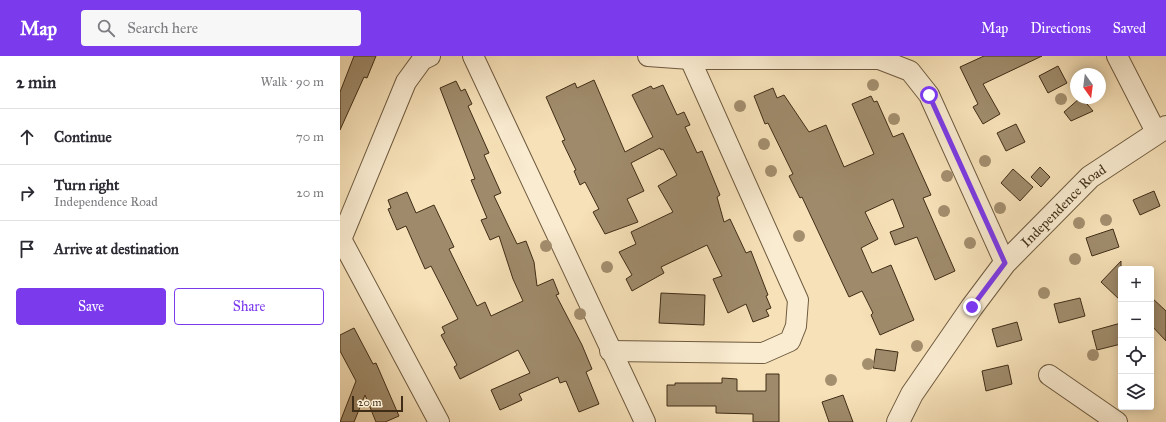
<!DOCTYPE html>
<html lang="en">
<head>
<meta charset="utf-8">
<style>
  body { margin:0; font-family:"IM FELL Great Primer",serif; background:#f7f7f7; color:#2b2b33 }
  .controls { position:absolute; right:12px; bottom:12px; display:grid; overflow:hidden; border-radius:4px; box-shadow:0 2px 10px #0003 }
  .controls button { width:36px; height:36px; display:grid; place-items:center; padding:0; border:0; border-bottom:1px solid #e1e1e2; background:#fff; color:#2b2b33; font:20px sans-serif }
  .compass { position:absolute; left:730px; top:12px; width:36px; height:36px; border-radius:50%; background:#fff; box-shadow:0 2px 10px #0003; rotate:166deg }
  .scale { position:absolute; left:12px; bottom:10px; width:51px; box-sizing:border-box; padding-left:4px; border:2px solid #402d17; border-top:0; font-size:11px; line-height:14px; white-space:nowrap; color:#402d17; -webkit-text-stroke:3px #faecd1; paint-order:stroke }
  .stop { position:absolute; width:12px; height:12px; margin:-9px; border:3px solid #7c3aed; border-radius:50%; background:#fff }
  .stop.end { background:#7c3aed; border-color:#fff; box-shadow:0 1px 4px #0008 }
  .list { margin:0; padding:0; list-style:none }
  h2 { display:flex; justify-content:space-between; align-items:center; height:52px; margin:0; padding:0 16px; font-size:17px }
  h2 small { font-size:13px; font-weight:400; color:#7c7c81 }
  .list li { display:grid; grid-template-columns:26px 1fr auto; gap:12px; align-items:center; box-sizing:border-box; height:56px; padding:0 16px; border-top:1px solid #e1e1e2 }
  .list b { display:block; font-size:15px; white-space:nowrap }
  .list p { margin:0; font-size:13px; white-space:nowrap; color:#7c7c81 }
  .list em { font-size:13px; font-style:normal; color:#7c7c81 }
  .actions { display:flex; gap:8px; padding:12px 16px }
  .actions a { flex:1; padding:9px 0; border:1px solid #7c3aed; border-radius:4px; text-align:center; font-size:14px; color:#7c3aed }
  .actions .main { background:#7c3aed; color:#fff }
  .icon { flex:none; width:22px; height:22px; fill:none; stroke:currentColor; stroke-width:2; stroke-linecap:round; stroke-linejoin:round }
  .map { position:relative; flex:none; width:826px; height:366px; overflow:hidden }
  header { display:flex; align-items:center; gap:24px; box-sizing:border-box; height:56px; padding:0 20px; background:#7c3aed; color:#fff }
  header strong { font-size:19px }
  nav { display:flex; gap:22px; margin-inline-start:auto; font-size:14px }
  .search { width:280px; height:36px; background:#f7f7f7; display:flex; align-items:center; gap:10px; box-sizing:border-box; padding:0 14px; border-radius:4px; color:#7c7c81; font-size:15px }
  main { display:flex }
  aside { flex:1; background:#fff }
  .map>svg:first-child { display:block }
</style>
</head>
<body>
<header>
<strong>Map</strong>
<div class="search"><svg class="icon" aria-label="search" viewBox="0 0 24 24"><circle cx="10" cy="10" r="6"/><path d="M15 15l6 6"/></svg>Search here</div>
<nav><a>Map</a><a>Directions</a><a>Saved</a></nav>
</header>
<main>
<aside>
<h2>2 min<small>Walk · 90 m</small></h2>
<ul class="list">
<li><svg class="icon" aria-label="ahead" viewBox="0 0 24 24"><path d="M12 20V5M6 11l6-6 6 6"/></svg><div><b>Continue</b></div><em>70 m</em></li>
<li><svg class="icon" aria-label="right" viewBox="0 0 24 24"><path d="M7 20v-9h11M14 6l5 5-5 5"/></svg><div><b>Turn right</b><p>Independence Road</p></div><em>20 m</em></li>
<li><svg class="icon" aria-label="arrive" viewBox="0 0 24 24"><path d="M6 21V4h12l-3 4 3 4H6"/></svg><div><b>Arrive at destination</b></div></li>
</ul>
<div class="actions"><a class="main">Save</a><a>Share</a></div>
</aside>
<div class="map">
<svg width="826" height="366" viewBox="0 0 826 366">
  <rect width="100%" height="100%" fill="#f7e1b8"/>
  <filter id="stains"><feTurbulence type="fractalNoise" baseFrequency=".005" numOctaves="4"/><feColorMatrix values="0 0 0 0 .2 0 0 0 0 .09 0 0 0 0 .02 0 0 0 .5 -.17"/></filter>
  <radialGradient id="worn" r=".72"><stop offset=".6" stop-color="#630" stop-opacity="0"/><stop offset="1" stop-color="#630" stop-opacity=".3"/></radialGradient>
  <g fill="#9f8b6b" stroke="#402d17">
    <path d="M14,0h22l-9,22 -3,-1 -24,53v-38z"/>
    <path d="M644,0h58l-59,28 17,30 -17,10 -10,-17 5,-3 -18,-37z"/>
    <path d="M718,10l9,17 -19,10 -9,-17z"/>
    <path d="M254,24l31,72 28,-15 -21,-42 19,-9 2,3 10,-4 14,30 7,-3 6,13 -5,2 12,26 5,-2 18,44 -3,2 7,25 6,-3 16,34 5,-2 17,44 -2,1 5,12 -5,2 3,6 -16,6 -7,-18 -18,9 -15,-34 9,-3 -15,-31 -46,22 3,6 -32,18 -6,-12 6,-4 -13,-23 17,-8 -5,-12 42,-20 -15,-26 19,-11 -14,-26 -2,1 -1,-2 -29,15 13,28 -17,8 11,23 -33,12 -12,-22 6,-3 -14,-27 -5,3 -6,-14 2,-1 -14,-29 3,-1 -19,-43 29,-14 2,5z"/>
    <path d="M116,25l5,10 4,-2 7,15 -4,2 21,47 -5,2 17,38 -7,3 23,48 9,-3 8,21 3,24 16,-7 6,15 -3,1 26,50 10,24 -6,3 13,32 -20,8 -13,-31 -6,2 -2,-6 -39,17 3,6 -22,10 -9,-20 39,-17 -12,-23 -58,29 -6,-12 3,-2 -16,-30 4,-2 -3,-6 16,-8 -27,-53 -6,3 -19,-43 -9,4 -9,-21 3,-1 -3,-8 19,-8 9,21 18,-8 20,42 -5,2 28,57 8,-4 6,14 32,-15 -10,-22 -14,-43 -9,4 -9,-20 6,-2 -16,-38 4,-1 -35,-91z"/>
    <path d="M433,32l4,10 7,-3 25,37 17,-7 18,42 30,-13 -22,-50 19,-8 3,6 3,-1 16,36 10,-4 28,62 -8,3 32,73 -20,9 -18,-43 -22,8 -5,-13 14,-5 -11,-28 -28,13 13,27 -17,9 11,25 19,-8 23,55 -34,15 -9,-20 2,-2 -11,-22 -13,6 -47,-100 -2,1 -11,-22 4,-2 -25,-51 -3,1 -11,-28z"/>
    <path d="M740,42h2l11,13 -22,10 -7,-9z"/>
    <path d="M676,68l9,18 -19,9 -9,-18z"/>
    <path d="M700,111l10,10 -9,10 -10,-10z"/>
    <path d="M673,113l20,18 -13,14 -19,-18z"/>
    <path d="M814,135l6,15 -20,9 -7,-15z"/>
    <path d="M773,173l6,18 -27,9 -6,-18z"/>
    <path d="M781,205v40l-20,-19z"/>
    <path d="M321,237l44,2 -1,30 -45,-2z"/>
    <path d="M811,241l15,14v30l-15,-16z"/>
    <path d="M740,242l5,18 -26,7 -5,-19z"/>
    <path d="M677,266l5,18 -25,7 -5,-18z"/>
    <path d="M781,267v21l-24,6 -5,-19z"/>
    <path d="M14,272l19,36 3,-1 23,53 -14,6h-9l-11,-27 -11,27h-14l16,-41 -16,-30v-16z"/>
    <path d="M536,293l22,3 -3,19 -22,-3z"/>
    <path d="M668,309l4,19 -26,7 -4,-20z"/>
    <path d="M426,318h13v48h-26v-8l-37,-1v-7h-49v-21h8v-2h47v-5l15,1v12h29z"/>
    <path d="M503,339l10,27h-24l-7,-20z"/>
  </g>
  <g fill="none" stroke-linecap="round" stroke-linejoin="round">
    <g stroke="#6e5a3f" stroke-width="22">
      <g id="minor">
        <path d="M133,0l172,366"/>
        <path d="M308,0l42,3h189l31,12 19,24 76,168"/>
        <path d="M777,0l39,76"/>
        <path d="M1,183l98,183"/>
        <path d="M0,186l66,-160 16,-22 8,-4"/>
        <path d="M270,295l153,2 27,-12 6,-15 2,-26 -108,-241"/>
        <path d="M709,319l68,47"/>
      </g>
    </g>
    <g stroke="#6e5a3f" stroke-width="24">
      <g id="tertiary">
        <path id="s1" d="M558,366l14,-28 60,-87 33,-44 85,-86 76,-50"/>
      </g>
    </g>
    <use href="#minor" stroke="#faecd1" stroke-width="20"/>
    <use href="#tertiary" stroke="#faecd1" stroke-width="22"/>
  </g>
  <g fill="#a38e6e">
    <circle cx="533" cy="29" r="6"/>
    <circle cx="721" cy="43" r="6"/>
    <circle cx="400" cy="50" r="6"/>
    <circle cx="554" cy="63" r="6"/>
    <circle cx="424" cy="88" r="6"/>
    <circle cx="645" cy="105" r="6"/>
    <circle cx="431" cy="115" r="6"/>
    <circle cx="607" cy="120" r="6"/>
    <circle cx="660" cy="152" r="6"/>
    <circle cx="604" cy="155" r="6"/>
    <circle cx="766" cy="164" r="6"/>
    <circle cx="739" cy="167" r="6"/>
    <circle cx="459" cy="180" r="6"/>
    <circle cx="630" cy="187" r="6"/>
    <circle cx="206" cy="190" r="6"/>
    <circle cx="735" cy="203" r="6"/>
    <circle cx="267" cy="211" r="6"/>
    <circle cx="704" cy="237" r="6"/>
    <circle cx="240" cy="258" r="6"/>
    <circle cx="577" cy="290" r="6"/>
    <circle cx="753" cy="299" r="6"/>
    <circle cx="528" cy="308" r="6"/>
    <circle cx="491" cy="324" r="6"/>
  </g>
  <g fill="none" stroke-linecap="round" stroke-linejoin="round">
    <path stroke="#7c3aed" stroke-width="5" d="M589,39l76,168 -33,44"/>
  </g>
  <g text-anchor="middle" stroke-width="4" stroke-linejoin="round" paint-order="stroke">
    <g font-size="14" fill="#402d17" stroke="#faecd1">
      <text dy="5" stroke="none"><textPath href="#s1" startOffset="274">Independence Road</textPath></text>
    </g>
  </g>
  <rect width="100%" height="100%" filter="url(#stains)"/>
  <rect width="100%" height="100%" fill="url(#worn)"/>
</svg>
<div class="controls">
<button>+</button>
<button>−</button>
<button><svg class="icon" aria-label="locate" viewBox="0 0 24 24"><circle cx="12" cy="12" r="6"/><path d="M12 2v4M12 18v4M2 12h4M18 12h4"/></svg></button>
<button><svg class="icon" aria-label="layers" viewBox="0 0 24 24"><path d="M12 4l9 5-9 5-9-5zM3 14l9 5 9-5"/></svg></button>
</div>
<svg class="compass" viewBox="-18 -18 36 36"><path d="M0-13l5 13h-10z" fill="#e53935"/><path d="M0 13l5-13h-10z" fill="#7c7c81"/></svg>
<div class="scale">20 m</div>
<div class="stop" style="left:589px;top:39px"></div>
<div class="stop end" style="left:632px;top:251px"></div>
</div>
</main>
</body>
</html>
